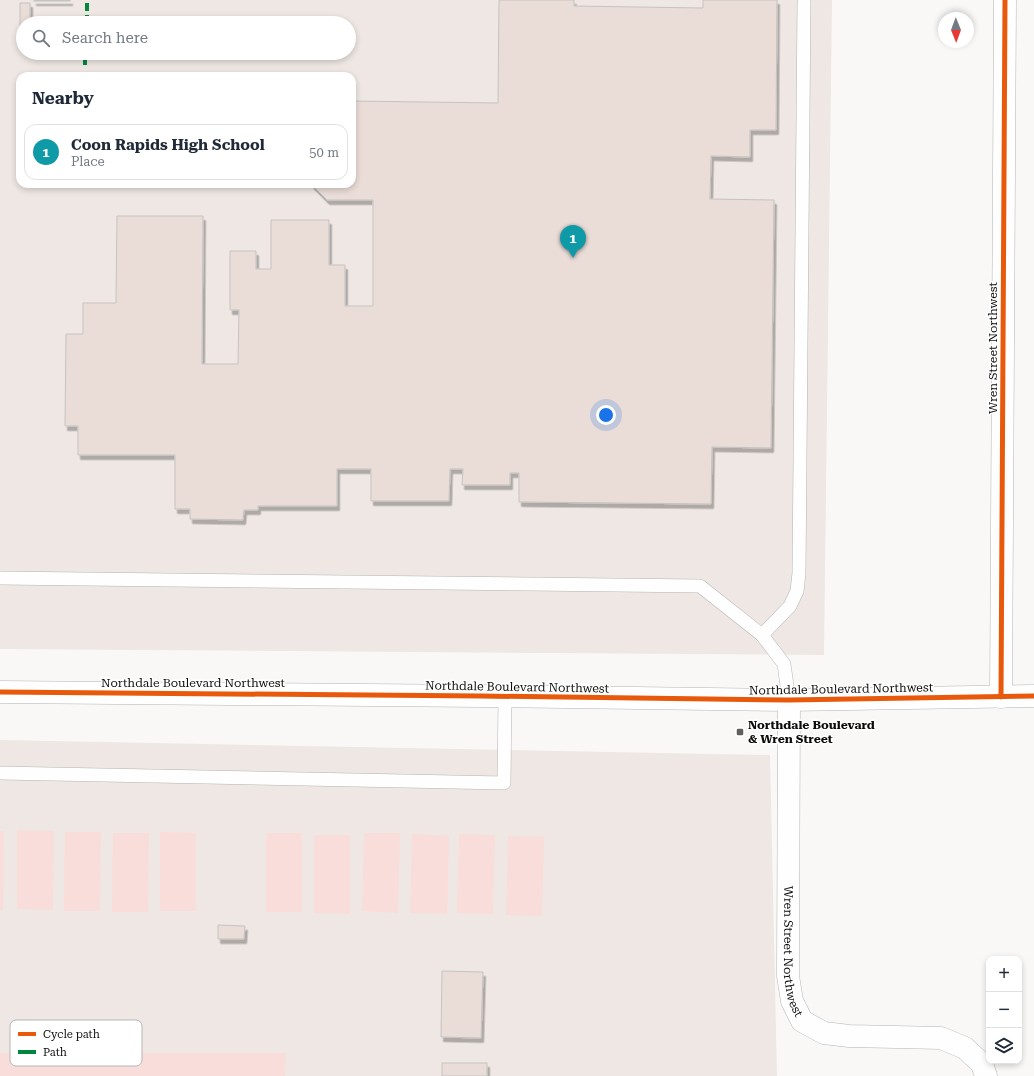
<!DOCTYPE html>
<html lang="en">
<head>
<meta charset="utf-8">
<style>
  body { margin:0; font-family:"Roboto Serif",serif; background:#f6f6f7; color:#1f2937 }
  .controls { position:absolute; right:12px; bottom:12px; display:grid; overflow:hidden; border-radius:8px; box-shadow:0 2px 6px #0003 }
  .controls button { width:36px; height:36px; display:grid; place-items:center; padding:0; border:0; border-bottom:1px solid #e0e1e3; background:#fff; color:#1f2937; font:20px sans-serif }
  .compass { position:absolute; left:938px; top:12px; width:36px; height:36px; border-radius:50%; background:#fff; box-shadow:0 2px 6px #0003; rotate:179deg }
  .you { position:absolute; left:606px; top:415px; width:14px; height:14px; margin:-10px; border:3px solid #fff; border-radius:50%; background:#1a73e8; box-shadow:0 0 0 6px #1a73e833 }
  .badge { display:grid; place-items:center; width:26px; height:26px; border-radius:50%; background:#0b8043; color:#fff; font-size:13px; font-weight:700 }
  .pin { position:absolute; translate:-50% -33px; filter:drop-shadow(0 1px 2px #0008) }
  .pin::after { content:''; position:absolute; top:21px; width:14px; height:12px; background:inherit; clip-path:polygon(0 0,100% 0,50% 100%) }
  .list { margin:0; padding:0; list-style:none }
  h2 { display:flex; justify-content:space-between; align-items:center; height:52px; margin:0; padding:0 16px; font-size:17px }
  h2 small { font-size:13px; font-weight:400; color:#747a83 }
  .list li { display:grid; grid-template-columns:26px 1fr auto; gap:12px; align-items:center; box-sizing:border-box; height:56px; margin:0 8px 8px; padding:0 8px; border:1px solid #e0e1e3; border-radius:12px }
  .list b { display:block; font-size:15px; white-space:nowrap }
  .list p { margin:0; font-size:13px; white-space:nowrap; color:#747a83 }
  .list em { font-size:13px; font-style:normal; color:#747a83 }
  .icon { flex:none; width:22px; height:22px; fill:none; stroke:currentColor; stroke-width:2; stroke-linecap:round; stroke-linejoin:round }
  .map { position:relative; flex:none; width:1034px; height:1076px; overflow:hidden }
  .search { position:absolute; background:#fff; box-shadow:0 2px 6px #0003; left:16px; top:16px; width:340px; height:44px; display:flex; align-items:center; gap:10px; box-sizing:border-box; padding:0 14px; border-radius:22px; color:#747a83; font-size:15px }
  .panel { position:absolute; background:#fff; box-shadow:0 2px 6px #0003; left:16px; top:72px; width:340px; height:116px; border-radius:12px }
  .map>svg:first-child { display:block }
</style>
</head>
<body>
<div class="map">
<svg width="1034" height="1076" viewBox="0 0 1034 1076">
  <defs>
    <filter id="shadow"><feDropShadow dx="2.5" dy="4.5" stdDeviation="0" flood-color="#0004"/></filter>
  </defs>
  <rect width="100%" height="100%" fill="#faf8f7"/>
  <g fill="#eee7e3" fill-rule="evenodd">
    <path d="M0,0h832l-8,655 -824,-6zM23,23h326v30h-326zM20,76h332v108h-332z"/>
    <path d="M0,740l770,15 7,321h-777z"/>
  </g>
  <g fill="#f9ddda">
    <path d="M17,830l37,1 -1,79 -36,-1z"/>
    <path d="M0,831h4l-1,79h-3z"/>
    <path d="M65,832h36l-1,79h-36z"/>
    <path d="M160,832l36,1v78h-36z"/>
    <path d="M113,833h36l-1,79h-36z"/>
    <rect x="266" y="833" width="36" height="79"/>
    <path d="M364,833h36l-2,80 -36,-2z"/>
    <path d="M412,834l37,2 -2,78 -37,-1z"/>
    <path d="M459,834l36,1 -2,79 -36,-1z"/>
    <path d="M314,835h36v79l-36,-1z"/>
    <path d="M508,836l36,1 -2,79 -36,-1z"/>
    <path d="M0,1053h286l-1,23h-285z"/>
  </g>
  <g fill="#eadcd7" stroke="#c4c3c2" filter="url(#shadow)">
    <rect x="34" y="0" width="36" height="1"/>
    <path d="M499,0h75v6l129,2v-8h74l-1,130h-26v27l-39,-1 -1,43 64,1 -3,248 -59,-1 -1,57 -192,-2v-29h-9v12h-48l1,-16h-13l-1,32h-78v-32h-34v37h-79v4h-14l-1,10 -53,-1v-10h-15v-54h-97v-29h-13l1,-92h17v-31h33l1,-87h86l-1,148h36l1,-54h-9v-59h26v18h15v-49h58v45h16v41h28v-106h-46l-16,-16h41v-83l146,2z"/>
    <path d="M20,3h10v20h-7v12h-3z"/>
    <path d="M218,925l27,1 -1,13h-26z"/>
    <path d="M442,971l41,1 -2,66 -40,-1z"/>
    <rect x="442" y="1063" width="45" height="13"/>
  </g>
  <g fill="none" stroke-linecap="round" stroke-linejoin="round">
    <g stroke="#b5b4b3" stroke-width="14">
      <g id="lane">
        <path d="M0,578l700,8 62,49"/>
        <path d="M789,700l-5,-36 -22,-29 28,-29 7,-15 2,-18 5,-571"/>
        <path d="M0,773l504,10 1,-87"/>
      </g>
    </g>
    <g stroke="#b5b4b3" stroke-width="23">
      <g id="street">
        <path d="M1001,697l4,-697"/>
        <path id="s1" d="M789,700l-1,276 4,25 10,20 22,12 25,3 92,2 24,10 17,16 4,12"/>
      </g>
    </g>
    <g stroke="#b5b4b3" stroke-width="23">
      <path id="secondary" d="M0,692l481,4 308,4 245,-4"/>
    </g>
    <use href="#lane" stroke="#fefefe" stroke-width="13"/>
    <use href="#street" stroke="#fefefe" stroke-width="22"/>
    <use href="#secondary" stroke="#fefefe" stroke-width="22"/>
    <g stroke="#00873e" stroke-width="4" stroke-dasharray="8 4" stroke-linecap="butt">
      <path d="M87,23v-23"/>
      <path d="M85,65v-12"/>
    </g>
    <g stroke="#fff" stroke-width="8">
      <g id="cycleway">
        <path d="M0,692l481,4 308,4 245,-4"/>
        <path d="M1001,697l4,-697"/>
      </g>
    </g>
    <use href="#cycleway" stroke="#e8590c" stroke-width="5"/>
  </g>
  <rect fill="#605f5e" stroke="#fff" stroke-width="1.5" x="736" y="728" width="8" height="8" rx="2"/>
  <g text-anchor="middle" stroke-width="3" stroke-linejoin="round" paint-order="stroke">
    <g font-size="12" fill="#0d0c0b" stroke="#fff">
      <text transform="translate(993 348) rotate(-90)" y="4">Wren Street Northwest</text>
      <text x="193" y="687">Northdale Boulevard Northwest</text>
      <text transform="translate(517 687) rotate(1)" y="4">Northdale Boulevard Northwest</text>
      <text transform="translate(841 689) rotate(-1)" y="4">Northdale Boulevard Northwest</text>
      <text dy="4" stroke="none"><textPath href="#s1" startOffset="252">Wren Street Northwest</textPath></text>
    </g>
    <g font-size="12" font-weight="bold" fill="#0d0c0b" stroke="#fff" text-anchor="start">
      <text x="748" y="729">Northdale Boulevard<tspan x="748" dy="14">&amp; Wren Street</tspan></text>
    </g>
  </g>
  <rect x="10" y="1020" width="132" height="46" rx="6" fill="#fff" stroke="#b6b6b6" stroke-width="1"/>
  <rect x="18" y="1032" width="18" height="4" fill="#e8590c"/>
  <rect x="18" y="1050" width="18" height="4" fill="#00873e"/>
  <g font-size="11" fill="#0d0c0b">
    <text x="43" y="1038">Cycle path</text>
    <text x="43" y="1056">Path</text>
  </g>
</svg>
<div class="controls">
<button>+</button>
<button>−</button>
<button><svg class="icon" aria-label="layers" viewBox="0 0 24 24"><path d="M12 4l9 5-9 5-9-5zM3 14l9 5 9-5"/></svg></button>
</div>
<svg class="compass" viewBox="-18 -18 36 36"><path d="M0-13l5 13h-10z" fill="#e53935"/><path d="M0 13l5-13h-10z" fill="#747a83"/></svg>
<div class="you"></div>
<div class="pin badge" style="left:573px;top:258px;background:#0f9aa8">1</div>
<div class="search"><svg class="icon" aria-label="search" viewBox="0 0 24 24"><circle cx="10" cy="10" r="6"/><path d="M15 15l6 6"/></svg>Search here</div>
<section class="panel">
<h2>Nearby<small></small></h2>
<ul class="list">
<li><span class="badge" style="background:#0f9aa8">1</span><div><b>Coon Rapids High School</b><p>Place</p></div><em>50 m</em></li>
</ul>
</section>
</div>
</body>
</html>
